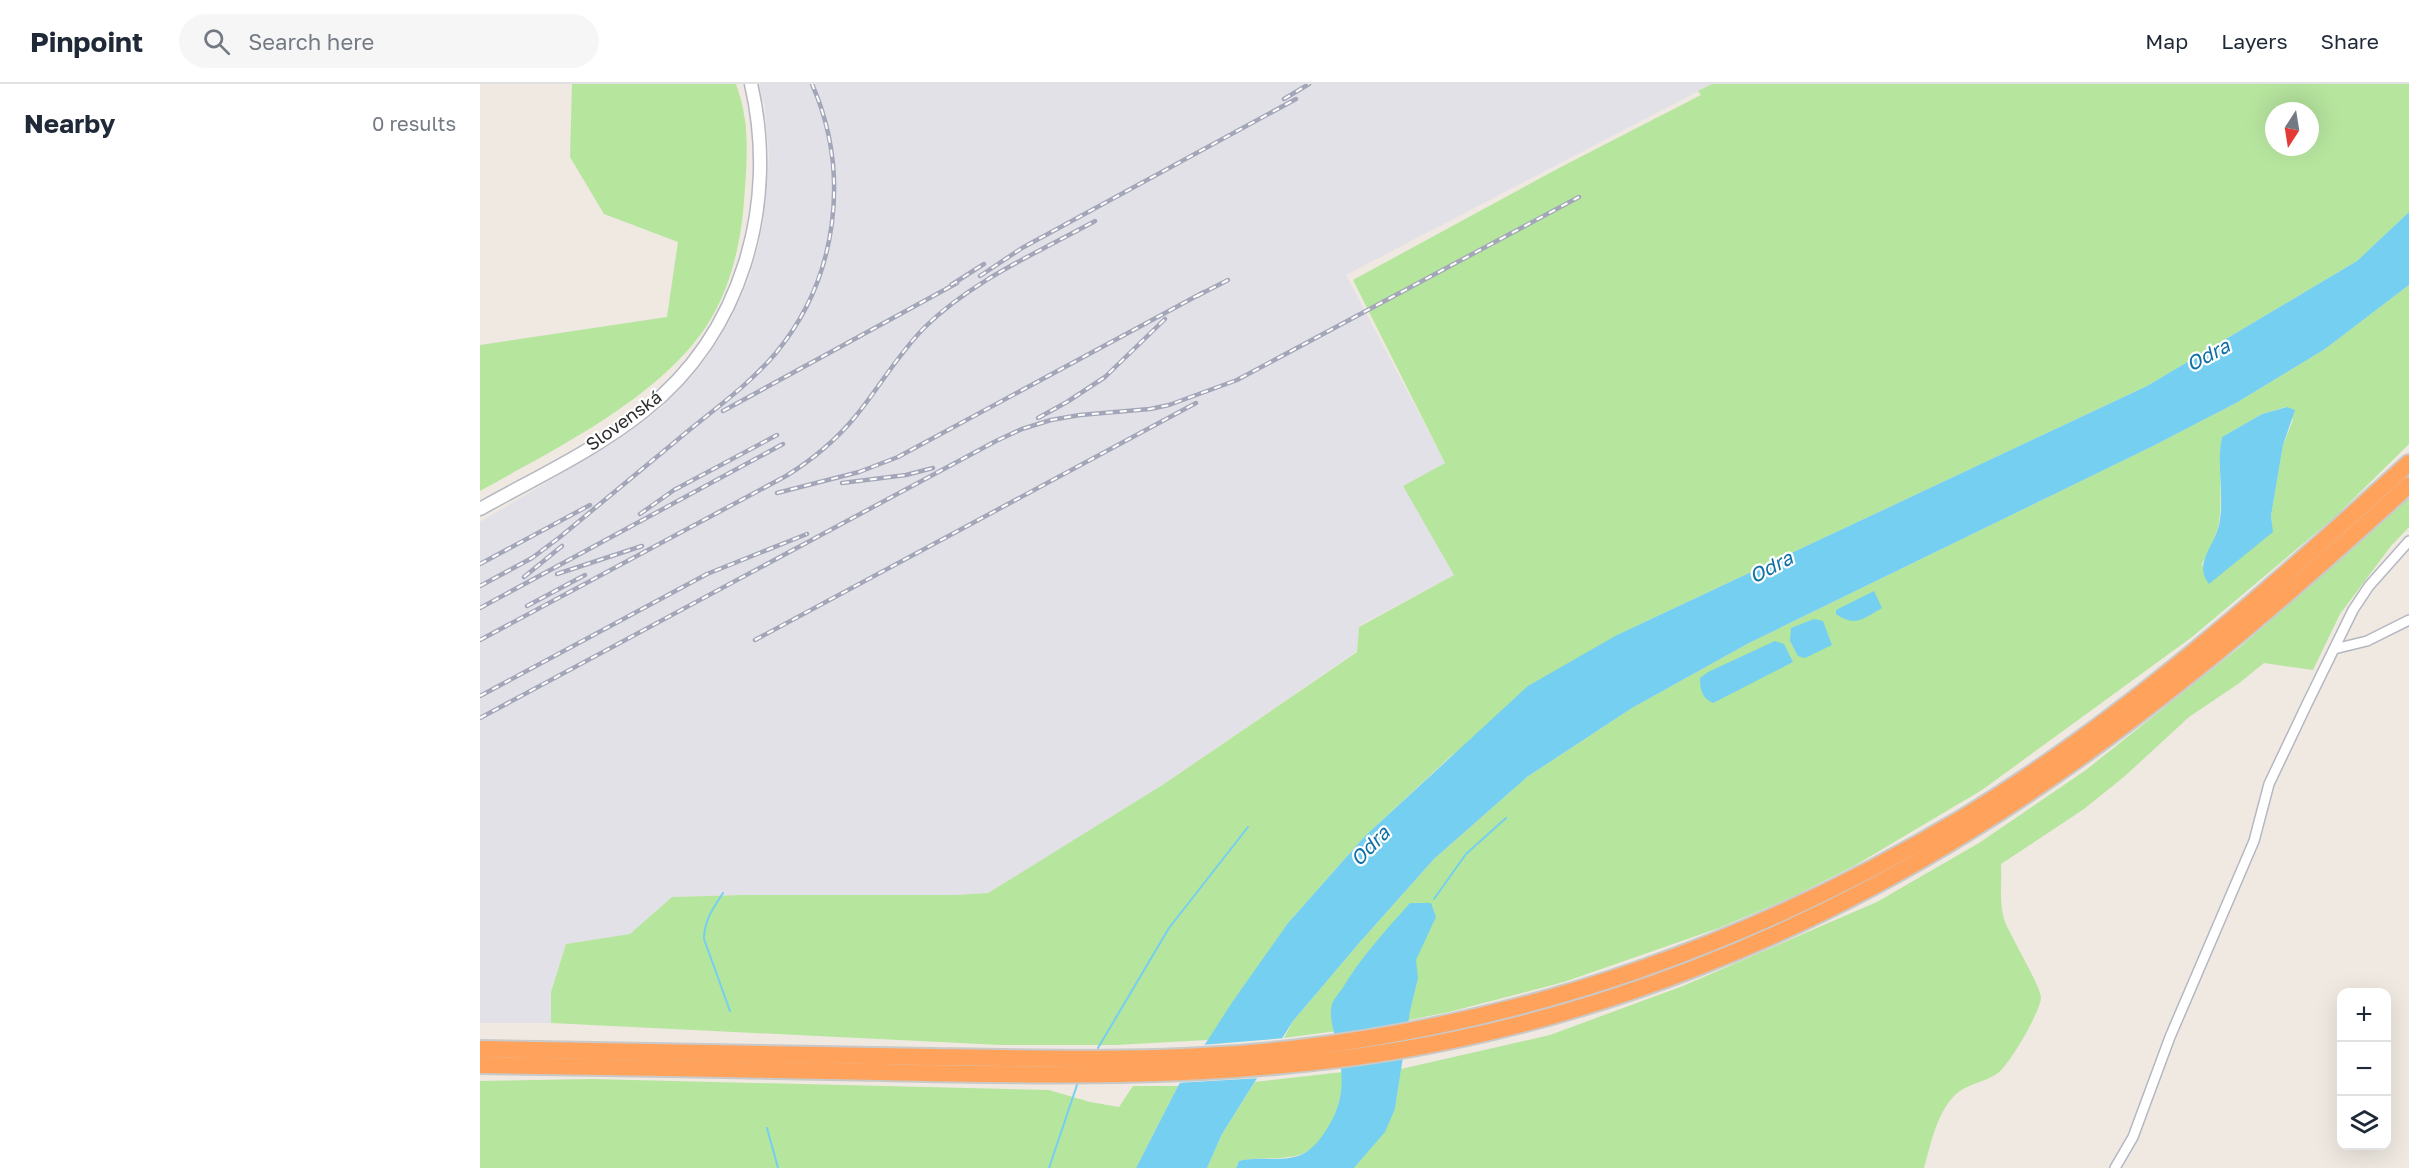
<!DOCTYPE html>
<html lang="en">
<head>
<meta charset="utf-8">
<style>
  body { margin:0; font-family:"Golos Text",sans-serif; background:#f6f6f7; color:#1f2937 }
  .controls { position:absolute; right:18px; bottom:18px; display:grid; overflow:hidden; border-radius:12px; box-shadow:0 6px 24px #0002 }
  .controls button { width:54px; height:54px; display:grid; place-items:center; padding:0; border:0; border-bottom:2px solid #e0e1e3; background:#fff; color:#1f2937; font:30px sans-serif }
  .compass { position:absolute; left:1785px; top:18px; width:54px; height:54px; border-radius:50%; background:#fff; box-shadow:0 6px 24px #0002; rotate:192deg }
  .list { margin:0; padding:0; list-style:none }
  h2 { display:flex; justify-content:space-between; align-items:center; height:78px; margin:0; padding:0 24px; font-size:26px }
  h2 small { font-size:20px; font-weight:400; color:#747a83 }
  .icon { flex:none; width:33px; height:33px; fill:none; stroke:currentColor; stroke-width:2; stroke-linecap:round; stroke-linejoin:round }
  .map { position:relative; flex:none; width:1929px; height:1084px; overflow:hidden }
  header { display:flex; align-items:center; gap:36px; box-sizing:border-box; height:84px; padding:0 30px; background:#fff; border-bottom:2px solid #e0e1e3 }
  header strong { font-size:28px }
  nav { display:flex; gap:33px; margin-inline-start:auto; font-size:21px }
  .search { width:420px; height:54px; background:#f6f6f7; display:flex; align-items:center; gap:15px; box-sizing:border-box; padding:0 21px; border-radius:33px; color:#747a83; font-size:22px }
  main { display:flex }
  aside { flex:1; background:#fff }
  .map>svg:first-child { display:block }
</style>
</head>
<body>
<header>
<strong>Pinpoint</strong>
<div class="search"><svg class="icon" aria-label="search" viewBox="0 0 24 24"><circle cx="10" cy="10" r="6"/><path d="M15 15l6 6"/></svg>Search here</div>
<nav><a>Map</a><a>Layers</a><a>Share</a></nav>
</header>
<main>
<aside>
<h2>Nearby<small>0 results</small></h2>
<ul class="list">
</ul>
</aside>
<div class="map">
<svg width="1929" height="1084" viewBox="0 0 1929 1084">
  <rect width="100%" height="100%" fill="#efe9e1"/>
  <path fill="#e3e1e8" d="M279,0h953l-366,191 99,188 -42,23 51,89 -92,49 -3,3 -2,24 -193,133 -176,109 -32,2h-213l-71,2 -42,38 -64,9 -15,48v31h-71v-501l136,-81 44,-32 48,-53 20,-32 20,-42 12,-43 6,-39 3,-44 -4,-48z"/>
  <g fill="#b6e59e" fill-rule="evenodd">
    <path d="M92,0h164c3,10 7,20 8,31 5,23 2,62 0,86 -3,42 -13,85 -35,121 -47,75 -154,127 -229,169v-146l187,-28 11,-75 -74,-28 -34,-57z"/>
    <path d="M1232,0h697v128l-52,49 -210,125 -530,249 -167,122 -85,79 -77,87 -80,117 -93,5h-114l-450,-22v-31l15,-48 64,-10 42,-37 71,-2h213l32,-2 176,-109 193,-132 2,-25 95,-52 -51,-89 42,-23 -92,-183 206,-112 142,-73 -3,-4zM1794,27h36v36h-36z"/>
    <path d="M1929,201v159l-74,73 -143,120 -210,153 -128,76 -64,32 -71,30 -155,54 -115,30 -59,12 -106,14 9,-17 67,-79 74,-83 93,-82 105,-69 117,-65 404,-197 83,-43 89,-54zM1806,323l7,13 -10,25 -12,71 1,11 -71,39c7,-14 16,-29 18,-44 4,-28 -2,-57 3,-85l40,-23z"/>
    <path d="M1929,414v29l-18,19 -51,68 -27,56 -49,-7 -26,21 -49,33 -64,59 -41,33 -83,55c1,18 -2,38 3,55 6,17 37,67 37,79 -1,14 -31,66 -43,75 -14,10 -31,10 -44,23 -18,19 -23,48 -30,72h-570l31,-37 10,-22 6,-40 149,-34 133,-49 194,-84 102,-59 107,-73 154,-123z"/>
    <path d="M863,988c0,29 -15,78 -48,84 -19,4 -38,1 -56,5l-3,7h-29l15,-34 33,-52z"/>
    <path d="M111,995l458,11 41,12 29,5 14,-21h45l-42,82h-656v-87z"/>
  </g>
  <g fill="#75cff0">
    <path d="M1929,128v73l-84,64 -89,54 -83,43 -404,197 -117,65 -105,69 -93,82 -74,83 -67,79 -71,113 -15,34h-71l42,-82 55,-85 55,-78 77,-87 163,-150 89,-51 530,-249 210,-125z"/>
    <path d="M1807,323l8,3 -12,35 -12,71 2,16 -64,52c-16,-20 5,-37 10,-59 6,-29 -3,-60 3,-88l40,-23z"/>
    <path d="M1394,507l8,17c-18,10 -26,20 -46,6v-4z"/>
    <path d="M1334,535l9,2 9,24 -27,13 -7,-2 -8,-15 1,-13z"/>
    <path d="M1295,557l9,3 9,18 -80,41c-11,-5 -13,-13 -13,-25l8,-6z"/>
    <path d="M930,819h21l5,14 -20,43 2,18 -8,33 -15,98 -10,23 -31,36h-118l3,-7c19,-5 39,1 59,-5 12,-4 20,-14 27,-24 21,-32 19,-56 11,-92 -3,-11 -7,-24 -4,-36 2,-5 7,-11 10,-15 19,-32 44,-59 68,-86z"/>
  </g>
  <path fill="#efe9e1" d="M806,954l-25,40 -84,5 24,-38z"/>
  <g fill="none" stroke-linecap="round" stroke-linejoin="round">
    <g stroke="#75cff0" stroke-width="2">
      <path d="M243,809c-10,15 -19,28 -19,46l26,72"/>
      <path d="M954,815l32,-45 40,-36"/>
      <path d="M618,964l71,-120 79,-101"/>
      <path d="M287,1044l11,40"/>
      <path d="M569,1084l28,-83"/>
    </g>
    <g stroke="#b4b7c1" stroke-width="12">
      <g id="street">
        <path d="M1854,565l33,-8 42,-21"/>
        <path d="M1635,1084l18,-31 37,-100 84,-196 15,-57 38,-80 46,-94 16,-24 40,-45"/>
      </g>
    </g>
    <g stroke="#b4b7c1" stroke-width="15">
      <path id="secondary" d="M0,425c55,-31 114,-58 164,-98 98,-77 135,-207 107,-327"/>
    </g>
    <g stroke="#c9c9c9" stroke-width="20">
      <g id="highway">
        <path d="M0,965c151,3 302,6 453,8 120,2 239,5 358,-8 243,-28 463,-107 673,-232 160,-97 307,-228 445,-354"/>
        <path d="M0,981c133,2 267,4 400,7 172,4 345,7 515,-21 204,-34 401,-112 576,-221 159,-98 301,-220 438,-345"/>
      </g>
    </g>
    <use href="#street" stroke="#fff" stroke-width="9"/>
    <use href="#secondary" stroke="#fff" stroke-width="12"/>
    <use href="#highway" stroke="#ffa35c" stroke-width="16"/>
    <g stroke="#a3a6b8" stroke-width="4.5">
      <g id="rail">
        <path d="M804,15l25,-15"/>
        <path d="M500,192l42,-28 274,-149"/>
        <path d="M471,201l33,-21"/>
        <path d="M717,212l31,-16"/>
        <path d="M243,327l234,-128"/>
        <path d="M558,334l29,-16 38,-25 60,-58"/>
        <path d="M362,399l64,-8 27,-7"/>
        <path d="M297,409l82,-21 39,-15 306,-165"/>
        <path d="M160,430l34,-24 103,-55"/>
        <path d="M0,480l110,-59"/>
        <path d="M77,490l85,-28"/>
        <path d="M44,493l38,-31"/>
        <path d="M0,502l52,-28 28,-21c39,-32 77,-64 116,-96 33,-28 71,-54 99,-87 63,-75 76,-181 37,-270"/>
        <path d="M47,522l58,-31"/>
        <path d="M0,524l303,-164"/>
        <path d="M0,556l306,-164c26,-16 49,-35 69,-59 24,-29 43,-63 70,-90 48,-47 112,-74 170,-106"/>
        <path d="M275,556l441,-237"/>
        <path d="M0,612l227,-122 100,-40"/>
        <path d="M0,634l516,-277 26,-12 29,-9 29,-5 70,-6 19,-4 68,-25 342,-183"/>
      </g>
    </g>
    <use href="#rail" stroke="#fff" stroke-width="2" stroke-dasharray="7" stroke-linecap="butt"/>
  </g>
  <g text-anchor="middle" stroke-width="4.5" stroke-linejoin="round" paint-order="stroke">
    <g font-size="18" fill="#2e2e2e" stroke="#fff">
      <text transform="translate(144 337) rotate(-36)" y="6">Slovenská</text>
    </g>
    <g font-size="20" font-style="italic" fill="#0d6fa3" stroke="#fff">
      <text transform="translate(1728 271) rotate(-28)" y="7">Odra</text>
      <text transform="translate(1291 483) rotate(-28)" y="7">Odra</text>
      <text transform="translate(890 762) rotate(-46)" y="7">Odra</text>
    </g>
  </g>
</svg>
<div class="controls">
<button>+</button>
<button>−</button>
<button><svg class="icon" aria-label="layers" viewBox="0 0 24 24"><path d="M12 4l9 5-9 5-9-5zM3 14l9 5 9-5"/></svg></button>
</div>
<svg class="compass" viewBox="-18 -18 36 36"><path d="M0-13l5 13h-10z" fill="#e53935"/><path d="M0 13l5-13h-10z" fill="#747a83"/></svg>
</div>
</main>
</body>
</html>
